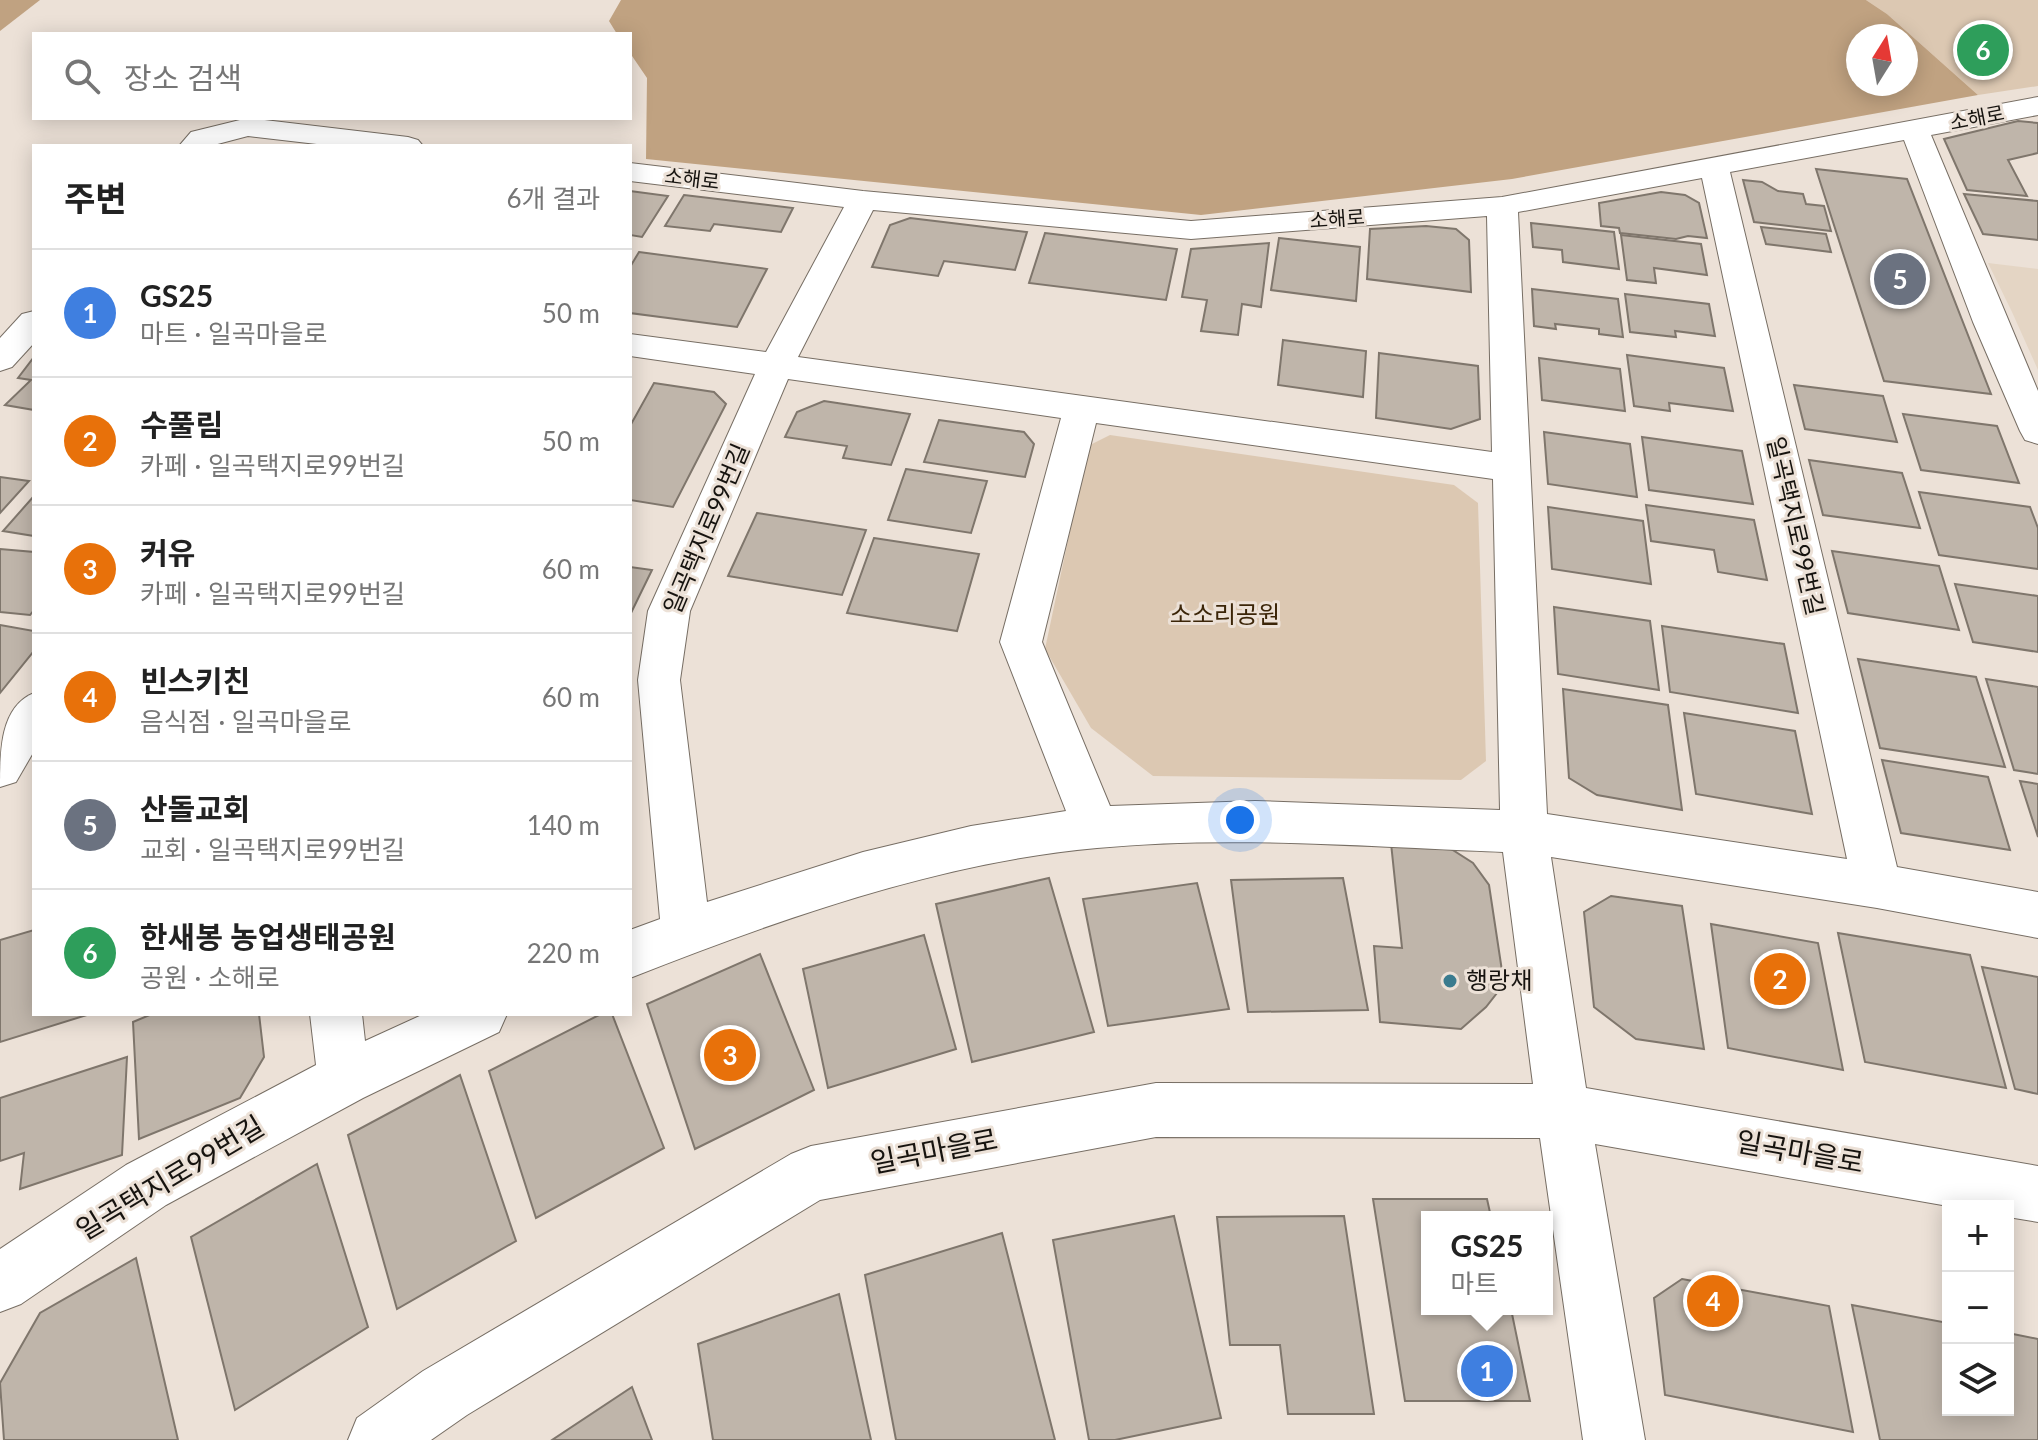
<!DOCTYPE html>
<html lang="ko">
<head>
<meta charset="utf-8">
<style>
  body { margin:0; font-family:Lato,"Noto Sans KR",sans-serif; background:#f6f6f6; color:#222 }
  .controls { position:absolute; right:24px; bottom:24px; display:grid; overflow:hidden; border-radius:0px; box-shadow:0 4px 20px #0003 }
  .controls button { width:72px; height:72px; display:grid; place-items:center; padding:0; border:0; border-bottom:2px solid #e0e0e0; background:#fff; color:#222; font:40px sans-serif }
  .compass { position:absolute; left:1846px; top:24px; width:72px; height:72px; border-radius:50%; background:#fff; box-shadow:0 4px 20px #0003; rotate:11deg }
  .you { position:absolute; left:1240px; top:820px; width:28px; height:28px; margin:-20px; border:6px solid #fff; border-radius:50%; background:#1a73e8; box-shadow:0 0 0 12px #1a73e833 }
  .badge { display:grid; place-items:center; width:52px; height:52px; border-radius:50%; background:#3a7b8e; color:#fff; font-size:26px; font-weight:700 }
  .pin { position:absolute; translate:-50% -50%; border:4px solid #fff; box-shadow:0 2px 8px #0006 }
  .popup { position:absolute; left:1421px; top:1211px; width:132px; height:104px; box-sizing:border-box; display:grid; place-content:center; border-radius:0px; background:#fff; filter:drop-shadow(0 2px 6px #0005); font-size:26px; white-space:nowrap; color:#767676 }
  .popup b { font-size:30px; color:#222 }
  .popup::after { content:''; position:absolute; left:50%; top:100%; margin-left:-16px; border:16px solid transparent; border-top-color:#fff }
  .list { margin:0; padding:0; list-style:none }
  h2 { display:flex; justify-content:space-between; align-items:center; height:104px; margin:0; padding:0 32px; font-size:34px }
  h2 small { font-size:26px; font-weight:400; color:#767676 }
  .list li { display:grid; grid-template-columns:52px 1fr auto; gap:24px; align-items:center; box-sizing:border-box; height:128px; padding:0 32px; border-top:2px solid #e0e0e0 }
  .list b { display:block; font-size:30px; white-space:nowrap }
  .list p { margin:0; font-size:26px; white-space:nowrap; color:#767676 }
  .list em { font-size:26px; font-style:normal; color:#767676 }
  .icon { flex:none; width:44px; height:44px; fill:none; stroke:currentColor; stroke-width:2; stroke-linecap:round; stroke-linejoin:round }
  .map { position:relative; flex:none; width:2038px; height:1440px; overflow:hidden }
  .search { position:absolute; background:#fff; box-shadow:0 4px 20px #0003; left:32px; top:32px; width:600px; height:88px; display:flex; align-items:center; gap:20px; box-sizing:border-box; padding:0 28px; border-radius:0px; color:#767676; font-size:30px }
  .panel { position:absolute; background:#fff; box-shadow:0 4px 20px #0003; left:32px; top:144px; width:600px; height:872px; border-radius:0px }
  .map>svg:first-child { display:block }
</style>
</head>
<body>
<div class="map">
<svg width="2038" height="1440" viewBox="0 0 2038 1440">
  <rect width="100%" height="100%" fill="#ece1d7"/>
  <path fill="#e4d5c4" d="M1988,263l50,6v101l-26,-58z"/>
  <g fill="#dcc8b2">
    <path d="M1866,0h172v86l-60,9 -91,-81z"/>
    <path d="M1110,435l344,50 24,18 8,258 -25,19 -308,-4 -62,-48 -46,-79 43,-203z"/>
  </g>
  <g fill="#c0a281" fill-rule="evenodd">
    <path d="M0,0h40l-40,31z"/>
    <path d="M621,0h1245l21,14 91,81 -466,84 -311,36 -555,-56 1,-81 -17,-25v-19h-13l-8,-13zM1858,36h48v48h-48z"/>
  </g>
  <g fill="#bfb5aa" stroke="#7f766c" stroke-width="2">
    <path d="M2018,121l20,2v30l-30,7 19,36 -60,-6 -23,-51z"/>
    <path d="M1816,169l91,10 84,215 -107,-13z"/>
    <path d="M1743,180l19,2 16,9 25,3 3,10 18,2 7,25 -77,-9z"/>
    <path d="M630,191l38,5 -26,41 -12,-2z"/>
    <path d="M1661,192l24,3 14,8 8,35 -19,-2 -12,3 -56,-6 -1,-5 -18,-2 -2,-23z"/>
    <path d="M1964,194l74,7v39l-55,-6z"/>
    <path d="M684,195l109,13 -12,24 -67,-8 -4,7 -45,-5z"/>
    <path d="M910,218l117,14 -12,38 -71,-9 -6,15 -66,-9 18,-42z"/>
    <path d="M1531,223l83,9 5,37 -56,-7 -1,-12 -29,-3z"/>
    <path d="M1426,226l30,3 13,11 2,52 -104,-13 3,-50z"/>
    <path d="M1761,227l65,7 5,18 -65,-8z"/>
    <path d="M1045,233l132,16 -11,51 -137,-17z"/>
    <path d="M1621,235l80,9 6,31 -53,-7 2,15 -29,-3z"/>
    <path d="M1279,238l81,9 -4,54 -85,-11z"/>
    <path d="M1269,243l-8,64 -19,-3 -4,31 -37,-4 6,-31 -25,-3 9,-48z"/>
    <path d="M639,252l128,17 -30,58 -107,-14v-46z"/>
    <path d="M1532,289l86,10 5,38 -24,-3v-5l-44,-5 1,5 -22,-3z"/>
    <path d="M1625,294l84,10 6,32 -40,-5 1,6 -46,-5z"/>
    <path d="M1283,340l83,11 -3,46 -85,-12z"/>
    <path d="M1379,353l99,13 2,53 -29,10 -75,-11z"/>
    <path d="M1627,355l97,13 9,43 -64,-8 1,8 -36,-5z"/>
    <path d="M34,357v53l-29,-5 26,-25 -13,-2z"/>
    <path d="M1539,358l81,11 5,42 -83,-11z"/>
    <path d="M654,383l60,9 12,12 -53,103 -43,-7v-74z"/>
    <path d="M1794,385l89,11 14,46 -92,-13z"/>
    <path d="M824,401l86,13 -19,51 -48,-7 4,-12 -62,-9 12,-25z"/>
    <path d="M1903,414l94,12 22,57 -98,-13z"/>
    <path d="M939,420l85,12 10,12 -9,33 -101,-15z"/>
    <path d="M1544,432l86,12 7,53 -89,-13z"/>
    <path d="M1642,437l100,14 11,53 -104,-14z"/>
    <path d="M1809,460l93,13 18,55 -97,-13z"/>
    <path d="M906,469l81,12 -16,52 -83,-13z"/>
    <path d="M0,477l29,4 -29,32z"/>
    <path d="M1919,492l111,15 8,21v41l-99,-14z"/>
    <path d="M34,496v40l-31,-5z"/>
    <path d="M1646,505l108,15 13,60 -49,-8 -4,-22 -63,-9z"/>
    <path d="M1548,507l95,14 8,63 -99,-15z"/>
    <path d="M757,513l109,17 -24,65 -114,-19z"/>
    <path d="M874,538l105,16 -22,77 -110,-18z"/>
    <path d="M0,549l34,3v58l-4,5 -30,-3z"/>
    <path d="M1832,551l107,15 20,64 -111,-17z"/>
    <path d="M630,567l22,3 -22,45z"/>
    <path d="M1955,584l83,12v56l-65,-10z"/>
    <path d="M1554,607l96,14 9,69 -101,-16z"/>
    <path d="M0,625l34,6v20l-34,42z"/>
    <path d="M1662,626l122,18 14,69 -128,-21z"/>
    <path d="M1858,659l118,18 29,90 -125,-19z"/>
    <path d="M1986,679l52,8v87l-24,-4z"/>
    <path d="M1563,689l105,16 14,105 -85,-15 -28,-17z"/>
    <path d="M1684,713l111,18 17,83 -116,-20z"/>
    <path d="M1882,760l106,17 22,73 -109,-17z"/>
    <path d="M2020,781l18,3v53z"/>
    <path d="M1391,843l57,4 25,16 16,22 15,99 -18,23 -25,22 -81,-7 -6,-76 28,2z"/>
    <path d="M1049,878l45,154 -122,30 -36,-158z"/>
    <path d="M1343,878l25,132 -120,2 -17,-132z"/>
    <path d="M1197,883l32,126 -121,17 -25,-127z"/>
    <path d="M1611,896l71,10 22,143 -68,-10 -42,-32 -10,-95z"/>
    <path d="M1711,924l107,19 25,127 -115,-22z"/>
    <path d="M34,930v84h56l-90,28v-102z"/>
    <path d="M1838,933l132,22 36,133 -141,-26z"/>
    <path d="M924,935l32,114 -128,39 -25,-119z"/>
    <path d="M760,954l54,136 -119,59 -48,-145z"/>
    <path d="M1982,967l56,10v117l-23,-5z"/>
    <path d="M152,1014h107l5,43 -24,41 -101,41 -6,-117z"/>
    <path d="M601,1014h11l52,134 -128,70 -47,-147z"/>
    <path d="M127,1057l-5,98 -102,34 4,-36 -24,8v-63z"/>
    <path d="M460,1075l56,166 -119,68 -49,-174z"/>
    <path d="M317,1164l51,163 -133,83 -44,-173z"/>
    <path d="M1373,1199h114l4,18h-64v92h84l19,92h-125z"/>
    <path d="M1174,1216l47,202 -106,22h-26l-36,-200z"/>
    <path d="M1344,1216l30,198h-86l-8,-69h-50l-13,-128z"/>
    <path d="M1002,1233l53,207h-159l-31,-165z"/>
    <path d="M136,1258l42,182h-174l-4,-57 40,-70z"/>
    <path d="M1682,1279l147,27 24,126 -188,-37 -11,-97z"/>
    <path d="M839,1294l32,146h-158l-15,-96z"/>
    <path d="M1852,1305l96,18v87h60v-77l30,6v101h-158z"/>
    <path d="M632,1387l20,53h-100z"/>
  </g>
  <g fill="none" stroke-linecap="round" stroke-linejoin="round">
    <g stroke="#776e64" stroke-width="2">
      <g id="street">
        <path d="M2038,97v18l-107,20 107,256v53l-13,-4 -5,-9 -47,-109 -69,-182 -174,32 167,695 141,25v46l-161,-30 -326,-51 35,231 452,78v56l-30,-5v-11h-60l-353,-62 50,296h-62l-43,-302 -384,-1 -336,63 -353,215 -36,25h-83l9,-22 66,-47 368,-217 20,-8 345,-63 377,1 -30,-232c-135,-5 -272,-17 -406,-4 -158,14 -320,72 -467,130v-48l30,-11 -22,-239 10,-69 107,-237 -125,-18v-22l136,18 78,-145 -214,-26v-18l233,28 328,30 311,-24zM1702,178l145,681 -300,-45 -29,-602zM873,210l318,29 296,-23 5,236 -694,-95zM788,379l273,39 -61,224 66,169 -95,15 -108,26 -156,50 -27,-222 10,-69zM1096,423l397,56 7,331 -245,-9 -145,5 -68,-164z"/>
        <path d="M248,118l160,19 10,3 5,6h-89l-86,-10 -38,10h-31l12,-14z"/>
        <path d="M34,311v32l-22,24 -12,4v-33l22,-24z"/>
        <path d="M34,693v58l-18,31 -16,5c0,-36 0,-80 34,-94z"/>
        <path d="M310,1014h52l3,27 59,-27h83l-8,18 -136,66 -197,107 -145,99 -21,8v-63l126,-84 190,-100z"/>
      </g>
    </g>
    <use href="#street" fill="#fff" fill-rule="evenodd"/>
  </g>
  <circle fill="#3a7b8e" stroke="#ece1d7" stroke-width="3" cx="1450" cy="981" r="8"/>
  <g text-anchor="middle" stroke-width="6" stroke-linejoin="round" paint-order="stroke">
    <g font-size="20" fill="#16130f" stroke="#ece1d7">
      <text transform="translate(1977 118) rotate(-11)" y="7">소해로</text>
      <text transform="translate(692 179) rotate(7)" y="7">소해로</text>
      <text transform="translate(1337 219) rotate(-4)" y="7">소해로</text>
    </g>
    <g font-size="24" fill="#16130f" stroke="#ece1d7">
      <text transform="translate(1795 526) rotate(77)" y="8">일곡택지로99번길</text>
      <text transform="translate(707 529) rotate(-67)" y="8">일곡택지로99번길</text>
    </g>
    <g font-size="24" fill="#3b2508" stroke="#ece1d7">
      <text x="1225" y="623">소소리공원</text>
    </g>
    <g font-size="24" fill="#16130f" stroke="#ece1d7" text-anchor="start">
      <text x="1466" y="989">행랑채</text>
    </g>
    <g font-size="28" fill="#16130f" stroke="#ece1d7">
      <text transform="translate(934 1151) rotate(-11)" y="10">일곡마을로</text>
      <text transform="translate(1800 1152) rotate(10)" y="10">일곡마을로</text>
      <text transform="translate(170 1178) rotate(-31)" y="10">일곡택지로99번길</text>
    </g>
  </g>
</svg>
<div class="controls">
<button>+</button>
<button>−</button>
<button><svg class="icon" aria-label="layers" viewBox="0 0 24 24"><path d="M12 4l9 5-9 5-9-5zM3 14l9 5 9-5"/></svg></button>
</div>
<svg class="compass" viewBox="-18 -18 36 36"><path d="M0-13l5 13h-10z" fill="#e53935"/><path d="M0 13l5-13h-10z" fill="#767676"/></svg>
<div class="you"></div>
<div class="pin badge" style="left:1487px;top:1371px;background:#3f7fe0">1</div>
<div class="popup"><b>GS25</b>마트</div>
<div class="pin badge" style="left:1780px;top:979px;background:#e8710a">2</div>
<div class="pin badge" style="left:730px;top:1055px;background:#e8710a">3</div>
<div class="pin badge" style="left:1713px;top:1301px;background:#e8710a">4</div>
<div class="pin badge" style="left:1900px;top:279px;background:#6b7280">5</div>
<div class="pin badge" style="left:1983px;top:50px;background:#2e9e5b">6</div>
<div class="search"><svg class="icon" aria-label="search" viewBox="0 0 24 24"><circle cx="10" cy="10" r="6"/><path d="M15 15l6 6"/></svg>장소 검색</div>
<section class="panel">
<h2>주변<small>6개 결과</small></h2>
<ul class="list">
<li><span class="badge" style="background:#3f7fe0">1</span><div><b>GS25</b><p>마트 · 일곡마을로</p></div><em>50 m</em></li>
<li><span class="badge" style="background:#e8710a">2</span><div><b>수풀림</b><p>카페 · 일곡택지로99번길</p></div><em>50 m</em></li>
<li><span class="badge" style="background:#e8710a">3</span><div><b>커유</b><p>카페 · 일곡택지로99번길</p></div><em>60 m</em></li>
<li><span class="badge" style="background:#e8710a">4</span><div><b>빈스키친</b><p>음식점 · 일곡마을로</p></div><em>60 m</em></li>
<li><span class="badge" style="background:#6b7280">5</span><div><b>산돌교회</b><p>교회 · 일곡택지로99번길</p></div><em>140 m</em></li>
<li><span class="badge" style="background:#2e9e5b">6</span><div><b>한새봉 농업생태공원</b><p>공원 · 소해로</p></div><em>220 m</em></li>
</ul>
</section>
</div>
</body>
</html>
